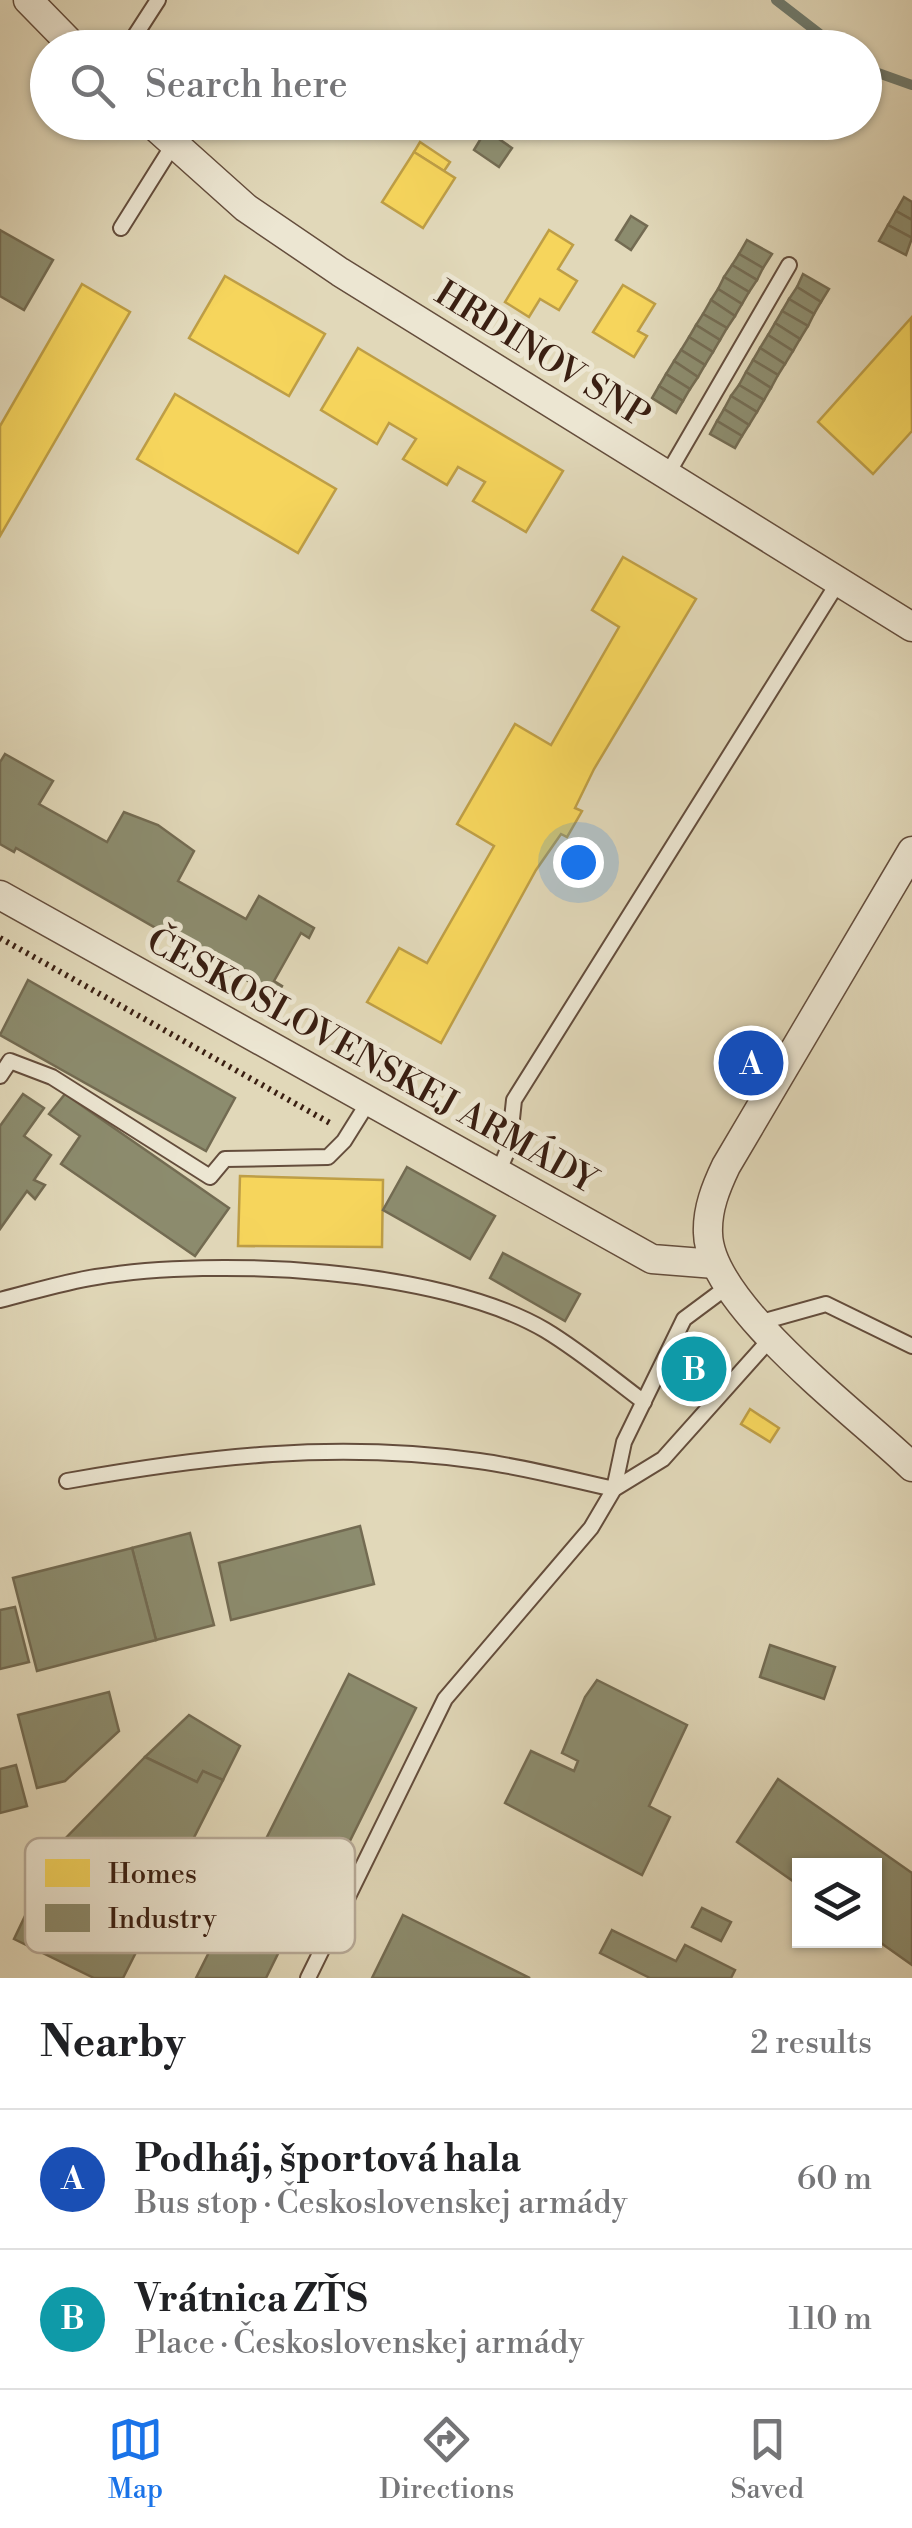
<!DOCTYPE html>
<html lang="en">
<head>
<meta charset="utf-8">
<style>
  body { margin:0; font-family:"Libre Bodoni",serif; background:#f6f6f6; color:#202124 }
  .controls { position:absolute; right:30px; bottom:30px; display:grid; overflow:hidden; border-radius:0px; box-shadow:0 2px 8px #0004 }
  .controls button { width:90px; height:90px; display:grid; place-items:center; padding:0; border:0; border-bottom:2px solid #e0e0e0; background:#fff; color:#202124; font:50px sans-serif }
  .you { position:absolute; left:578px; top:862px; width:35px; height:35px; margin:-25px; border:8px solid #fff; border-radius:50%; background:#1a73e8; box-shadow:0 0 0 15px #1a73e833 }
  .badge { display:grid; place-items:center; width:65px; height:65px; border-radius:50%; background:#1a73e8; color:#fff; font-size:32px; font-weight:700 }
  .pin { position:absolute; translate:-50% -50%; border:5px solid #fff; box-shadow:0 2px 10px #0006 }
  .list { margin:0; padding:0; list-style:none }
  h2 { display:flex; justify-content:space-between; align-items:center; height:130px; margin:0; padding:0 40px; font-size:42px }
  h2 small { font-size:32px; font-weight:400; color:#757577 }
  .list li { display:grid; grid-template-columns:65px 1fr auto; gap:30px; align-items:center; box-sizing:border-box; height:140px; padding:0 40px; border-top:2px solid #e0e0e0 }
  .list b { display:block; font-size:38px; white-space:nowrap }
  .list p { margin:0; font-size:32px; white-space:nowrap; color:#757577 }
  .list em { font-size:32px; font-style:normal; color:#757577 }
  .icon { flex:none; width:55px; height:55px; fill:none; stroke:currentColor; stroke-width:2; stroke-linecap:round; stroke-linejoin:round }
  .map { position:relative; flex:none; width:912px; height:1978px; overflow:hidden }
  .search { position:absolute; background:#fff; box-shadow:0 2px 8px #0004; left:30px; right:30px; top:30px; height:110px; display:flex; align-items:center; gap:25px; box-sizing:border-box; padding:0 35px; border-radius:55px; color:#757577; font-size:38px }
  .sheet { height:410px; background:#fff }
  nav { display:flex; justify-content:space-around; align-items:center; box-sizing:border-box; height:140px; border-top:2px solid #e0e0e0; background:#fff; font-size:28px; color:#757577 }
  nav a { display:grid; justify-items:center; gap:5px }
  nav .on { color:#1a73e8 }
  .map>svg:first-child { display:block }
</style>
</head>
<body>
<div class="map">
<svg width="912" height="1978" viewBox="0 0 912 1978">
  <rect width="100%" height="100%" fill="#e1d8b9"/>
  <filter id="stains"><feTurbulence type="fractalNoise" baseFrequency=".002" numOctaves="4"/><feColorMatrix values="0 0 0 0 .2 0 0 0 0 .09 0 0 0 0 .02 0 0 0 .5 -.17"/></filter>
  <radialGradient id="worn" r=".72"><stop offset=".6" stop-color="#630" stop-opacity="0"/><stop offset="1" stop-color="#630" stop-opacity=".3"/></radialGradient>
  <g fill="#f6d55c" stroke="#be9e46" stroke-width="2.5">
    <path d="M575,33l16,11 -2,4h-24z"/>
    <path d="M420,142l30,20 -6,9 -30,-19z"/>
    <path d="M414,152l41,26 -32,50 -41,-26z"/>
    <path d="M549,230l24,15 -15,24 19,12 -18,29 -19,-11 -11,18 -24,-15z"/>
    <path d="M225,276l100,58 -36,62 -100,-58z"/>
    <path d="M82,284l48,28 -130,224v-110z"/>
    <path d="M623,285l32,19 -17,27 9,5 -13,21 -41,-25z"/>
    <path d="M911,318l1,113 -39,43 -55,-52z"/>
    <path d="M358,348l205,123 -37,61 -53,-31 12,-19 -27,-15 -11,18 -44,-26 13,-20 -27,-16 -12,21 -56,-34z"/>
    <path d="M175,394l161,95 -38,64 -161,-94z"/>
    <path d="M623,557l73,42 -102,170 -19,39 7,3 -15,26 -6,-3 -25,36 -95,173 -74,-41 32,-54 28,15 67,-117 -37,-22 58,-100 36,21 68,-118 -27,-17z"/>
    <path d="M240,1176l143,4 -1,67 -144,-1z"/>
    <path d="M695,1341l25,19 -28,35 -24,-18z"/>
    <path d="M750,1409l29,19 -9,14 -29,-18z"/>
  </g>
  <g fill="#8c8c6e" stroke="#736b52" stroke-width="2.5">
    <path d="M486,130l26,18 -13,19 -25,-17z"/>
    <path d="M904,197l8,5v18l-16,-9z"/>
    <path d="M896,211l16,9v18l-24,-13z"/>
    <path d="M631,216l16,10 -16,24 -15,-10z"/>
    <path d="M888,225l24,13 -6,17 -27,-14z"/>
    <path d="M0,230l53,30 -29,50 -24,-14z"/>
    <path d="M747,240l25,14 -9,14 -24,-14z"/>
    <path d="M739,254l24,14 -6,12 -25,-15z"/>
    <path d="M732,265l25,15 -8,12 -25,-15z"/>
    <path d="M803,274l26,15 -8,13 -24,-15z"/>
    <path d="M724,277l25,15 -7,12 -24,-15z"/>
    <path d="M797,287l24,15 -7,12 -25,-15z"/>
    <path d="M718,289l24,15 -7,12 -24,-16z"/>
    <path d="M789,299l25,15 -6,12 -26,-15z"/>
    <path d="M711,300l24,16 -8,12 -24,-14z"/>
    <path d="M782,311l26,15 -8,13 -25,-16z"/>
    <path d="M703,314l24,14 -7,12 -24,-15z"/>
    <path d="M775,323l25,16 -7,12 -25,-16z"/>
    <path d="M696,325l24,15 -7,12 -24,-15z"/>
    <path d="M768,335l25,16 -8,13 -25,-16z"/>
    <path d="M689,337l24,15 -8,13 -24,-15z"/>
    <path d="M760,348l25,16 -7,11 -25,-15z"/>
    <path d="M681,350l24,15 -7,12 -24,-16z"/>
    <path d="M753,360l25,15 -7,13 -25,-16z"/>
    <path d="M674,361l24,16 -8,12 -24,-15z"/>
    <path d="M746,372l25,16 -7,12 -25,-15z"/>
    <path d="M666,374l24,15 -7,12 -24,-15z"/>
    <path d="M739,385l25,15 -7,12 -26,-16z"/>
    <path d="M659,386l24,15 -7,12 -24,-15z"/>
    <path d="M731,396l26,16 -8,13 -25,-16z"/>
    <path d="M724,409l25,16 -7,11 -25,-15z"/>
    <path d="M717,421l25,15 -7,12 -25,-14z"/>
    <path d="M5,754l48,27 -14,23 68,38 17,-30 34,13 36,26 -16,30 68,38 13,-23 55,32 -5,10 -8,-5 -27,48 8,5 -6,11 -260,-149 -2,4 -14,-8v-82z"/>
    <path d="M28,980l207,118 -29,53 -206,-116z"/>
    <path d="M23,1094l21,14 -20,28 27,19 -17,25 11,5 -10,14 -8,-8 -27,38v-103z"/>
    <path d="M65,1094l164,114 -34,48 -134,-92 19,-28 -31,-22z"/>
    <path d="M407,1167l88,49 -25,43 -87,-49z"/>
    <path d="M503,1253l77,41 -15,27 -75,-43z"/>
    <path d="M360,1526l14,58 -143,36 -12,-57z"/>
    <path d="M190,1533l24,92 -58,15 -24,-92z"/>
    <path d="M132,1548l24,92 -119,31 -24,-93z"/>
    <path d="M15,1607l14,55 -29,7v-59z"/>
    <path d="M770,1645l65,22 -11,32 -64,-22z"/>
    <path d="M349,1674l67,34 -96,193 -13,-6 -41,83h-70z"/>
    <path d="M597,1680l90,45 -38,81 21,11 -28,58 -137,-72 26,-52 43,20 4,-10 -16,-8 23,-56z"/>
    <path d="M109,1692l10,39 -54,50 -28,7 -19,-73z"/>
    <path d="M189,1715l51,31 -17,34 -20,-9 -6,11 -52,-25z"/>
    <path d="M145,1757l52,25 6,-11 20,9 -100,198h-29l-80,-39 45,-94z"/>
    <path d="M16,1765l11,41 -27,7v-44z"/>
    <path d="M778,1779l134,94v92l-38,-27v-72h-74v20l-63,-44z"/>
    <path d="M702,1908l29,14 -10,19 -29,-14z"/>
    <path d="M403,1915l127,63h-158z"/>
    <path d="M612,1930l64,31 9,-16 50,25 -4,8h-81l-50,-25z"/>
  </g>
  <g fill="none" stroke-linecap="round" stroke-linejoin="round">
    <g stroke="#707c70" stroke-width="10">
      <path d="M776,0l62,48"/>
      <path d="M864,68l48,17"/>
    </g>
    <g stroke="#644d3c" stroke-width="18">
      <g id="lane">
        <path d="M127,48l31,-48"/>
        <path d="M121,228l52,-83"/>
        <path d="M667,475l122,-210"/>
        <path d="M0,1076l10,-15 42,16 158,100 15,-18 103,-2 16,-16 25,-40"/>
        <path d="M498,1173l11,-26 5,-47 325,-519"/>
        <path d="M0,1300c32,-8 64,-18 96,-23 121,-20 343,-9 449,53 35,21 67,48 99,72"/>
        <path d="M758,1323l68,-19 86,42"/>
        <path d="M67,1481c140,-25 269,-40 412,-20 45,6 90,18 135,28l10,-47 60,-123 43,-32"/>
        <path d="M308,1978l137,-279 146,-171 23,-39 49,-30 109,-122"/>
      </g>
    </g>
    <g stroke="#644d3c" stroke-width="31">
      <g id="street">
        <path d="M28,0l47,48"/>
        <path d="M150,122l96,86 94,64 572,355"/>
        <path d="M912,851l-186,315c-10,21 -19,43 -18,67 1,72 152,183 204,234"/>
        <path d="M0,895l652,364 63,5"/>
      </g>
    </g>
    <path stroke="#3a1f12" stroke-width="6" stroke-dasharray="2.5 5" stroke-linecap="butt" d="M0,938l330,185"/>
    <use href="#lane" stroke="#ece6d2" stroke-width="14"/>
    <use href="#street" stroke="#ece6d2" stroke-width="28"/>
  </g>
  <g text-anchor="middle" stroke-width="10" stroke-linejoin="round" paint-order="stroke">
    <g font-size="35" fill="#3a1f12" stroke="#ece6d2">
      <text transform="translate(543 354) rotate(32)" y="12">HRDINOV SNP</text>
      <text transform="translate(372 1060) rotate(29)" y="12">ČESKOSLOVENSKEJ ARMÁDY</text>
    </g>
  </g>
  <rect x="25" y="1838" width="330" height="115" rx="15" fill="#ece6d2" stroke="#b7aa98" stroke-width="2.5"/>
  <rect x="45" y="1859" width="45" height="28" fill="#f6d55c"/>
  <rect x="45" y="1904" width="45" height="28" fill="#8c8c6e"/>
  <g font-size="28" fill="#3a1f12">
    <text x="108" y="1883">Homes</text>
    <text x="108" y="1928">Industry</text>
  </g>
  <rect width="100%" height="100%" filter="url(#stains)"/>
  <rect width="100%" height="100%" fill="url(#worn)"/>
</svg>
<div class="controls">
<button><svg class="icon" aria-label="layers" viewBox="0 0 24 24"><path d="M12 4l9 5-9 5-9-5zM3 14l9 5 9-5"/></svg></button>
</div>
<div class="you"></div>
<div class="pin badge" style="left:751px;top:1063px;background:#1a4fb4">A</div>
<div class="pin badge" style="left:694px;top:1369px;background:#0f9aa8">B</div>
<div class="search"><svg class="icon" aria-label="search" viewBox="0 0 24 24"><circle cx="10" cy="10" r="6"/><path d="M15 15l6 6"/></svg>Search here</div>
</div>
<section class="sheet">
<h2>Nearby<small>2 results</small></h2>
<ul class="list">
<li><span class="badge" style="background:#1a4fb4">A</span><div><b>Podháj, športová hala</b><p>Bus stop · Československej armády</p></div><em>60 m</em></li>
<li><span class="badge" style="background:#0f9aa8">B</span><div><b>Vrátnica ZŤS</b><p>Place · Československej armády</p></div><em>110 m</em></li>
</ul>
</section>
<nav>
<a class="on"><svg class="icon" aria-label="map" viewBox="0 0 24 24"><path d="M3 6l6-2 6 2 6-2v14l-6 2-6-2-6 2zM9 4v14M15 6v14"/></svg>Map</a>
<a><svg class="icon" aria-label="directions" viewBox="0 0 24 24"><path d="M12 3l9 9-9 9-9-9zM9 14v-3h6M13 9l2 2-2 2"/></svg>Directions</a>
<a><svg class="icon" aria-label="saved" viewBox="0 0 24 24"><path d="M7 4h10v16l-5-4-5 4z"/></svg>Saved</a>
</nav>
</body>
</html>
